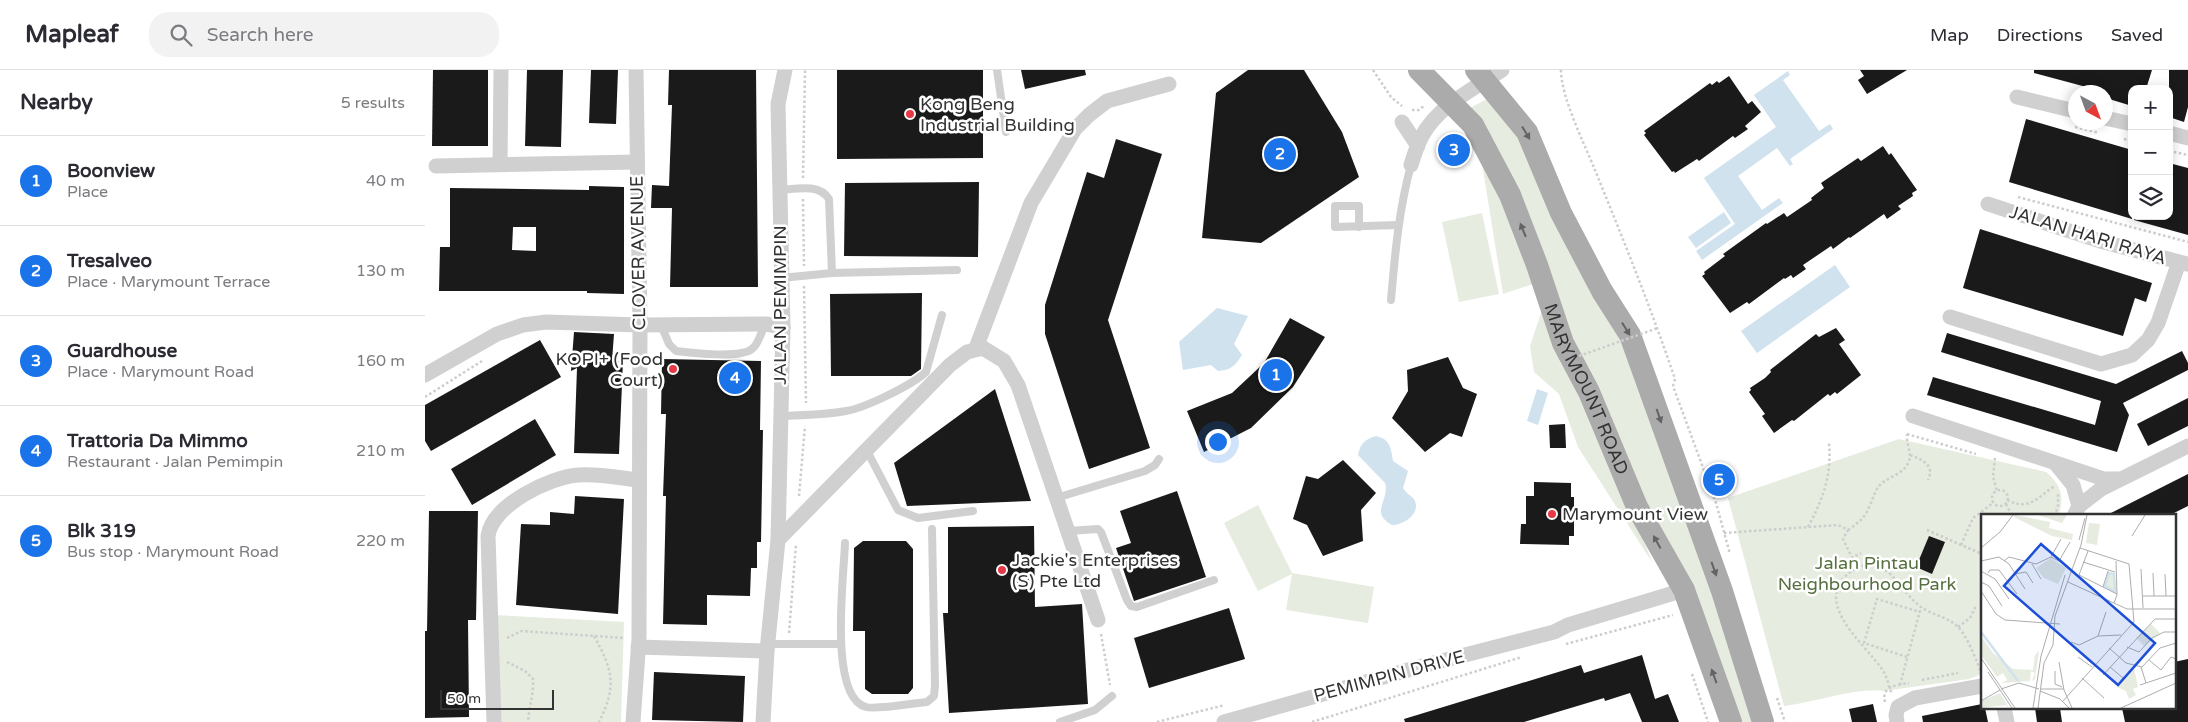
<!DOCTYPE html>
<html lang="en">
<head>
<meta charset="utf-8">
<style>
  body { margin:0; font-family:"Varela Round",sans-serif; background:#f2f2f3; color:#2b2b33 }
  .controls { position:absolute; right:15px; top:15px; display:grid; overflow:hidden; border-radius:10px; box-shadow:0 2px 12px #0003 }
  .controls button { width:45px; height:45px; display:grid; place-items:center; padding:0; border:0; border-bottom:1px solid #e1e1e2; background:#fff; color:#2b2b33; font:25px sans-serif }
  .compass { position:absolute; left:1643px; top:15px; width:45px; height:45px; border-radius:50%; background:#fff; box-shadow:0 2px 12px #0003; rotate:139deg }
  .scale { position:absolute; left:15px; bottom:12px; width:114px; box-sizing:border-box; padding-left:5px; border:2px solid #333; border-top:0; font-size:14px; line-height:18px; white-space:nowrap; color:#333; -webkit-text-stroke:4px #fff; paint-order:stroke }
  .you { position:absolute; left:792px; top:371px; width:18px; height:18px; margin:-12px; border:4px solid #fff; border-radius:50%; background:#1a73e8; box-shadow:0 0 0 8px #1a73e833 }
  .badge { display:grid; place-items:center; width:32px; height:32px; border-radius:50%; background:#1a73e8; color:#fff; font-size:16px; font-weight:700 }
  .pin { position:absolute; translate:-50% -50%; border:2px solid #fff; box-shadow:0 1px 5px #0006 }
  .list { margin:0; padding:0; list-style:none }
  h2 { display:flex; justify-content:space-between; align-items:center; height:65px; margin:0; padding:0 20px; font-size:21px }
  h2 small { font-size:16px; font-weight:400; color:#7c7c81 }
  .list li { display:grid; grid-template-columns:32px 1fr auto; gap:15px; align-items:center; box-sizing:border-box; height:90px; padding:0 20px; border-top:1px solid #e1e1e2 }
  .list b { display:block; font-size:19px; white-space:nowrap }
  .list p { margin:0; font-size:16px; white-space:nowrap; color:#7c7c81 }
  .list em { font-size:16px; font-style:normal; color:#7c7c81 }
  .icon { flex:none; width:28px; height:28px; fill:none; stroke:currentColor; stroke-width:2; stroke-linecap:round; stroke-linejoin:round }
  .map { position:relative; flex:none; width:1763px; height:652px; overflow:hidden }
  header { display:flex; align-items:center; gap:30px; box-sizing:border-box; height:70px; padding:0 25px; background:#fff; border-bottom:1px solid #e1e1e2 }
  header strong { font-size:24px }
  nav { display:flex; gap:28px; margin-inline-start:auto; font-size:18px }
  .search { width:350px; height:45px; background:#f2f2f3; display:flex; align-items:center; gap:12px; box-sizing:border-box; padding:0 18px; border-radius:20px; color:#7c7c81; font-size:19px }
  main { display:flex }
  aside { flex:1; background:#fff }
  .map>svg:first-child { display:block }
</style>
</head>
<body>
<header>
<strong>Mapleaf</strong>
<div class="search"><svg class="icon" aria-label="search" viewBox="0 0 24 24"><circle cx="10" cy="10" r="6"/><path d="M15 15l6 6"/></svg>Search here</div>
<nav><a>Map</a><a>Directions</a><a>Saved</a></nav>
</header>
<main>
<aside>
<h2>Nearby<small>5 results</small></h2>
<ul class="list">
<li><span class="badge">1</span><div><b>Boonview</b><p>Place</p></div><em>40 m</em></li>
<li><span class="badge">2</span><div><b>Tresalveo</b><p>Place · Marymount Terrace</p></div><em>130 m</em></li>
<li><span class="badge">3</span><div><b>Guardhouse</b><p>Place · Marymount Road</p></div><em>160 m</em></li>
<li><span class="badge">4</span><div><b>Trattoria Da Mimmo</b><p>Restaurant · Jalan Pemimpin</p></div><em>210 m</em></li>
<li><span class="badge">5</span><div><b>Blk 319</b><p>Bus stop · Marymount Road</p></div><em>220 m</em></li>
</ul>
</aside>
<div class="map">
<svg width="1763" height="652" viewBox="0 0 1763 652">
  <rect width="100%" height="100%" fill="#fff"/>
  <g fill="#e6ecdf">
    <path d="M1072,24l105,197 161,431h-32l-111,-245 32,85 -74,-115 -19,-53 -25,-22 -4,-26 13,-39 -10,-23 -30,10 -26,-162 -15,-20z"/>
    <path d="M1057,143l17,81 -40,8 -17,-80z"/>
    <path d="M1474,369l147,33c15,12 19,26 12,44h-76v158l-13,5 -85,12c-27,-4 -71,12 -100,15l-56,-208z"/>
    <path d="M833,435l34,68 82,14 -6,36 -82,-13 6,-36 -34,17 -34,-68z"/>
    <path d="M69,545l130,7 -3,100h-125z"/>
  </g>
  <g fill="#cfe2ee">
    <path d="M1363,1l2,4 -7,5 36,51 11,-7 3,5 -43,30 3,5 -3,2 -13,-18 -39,28 24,34 17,-12 4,5 -81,57 -6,-9 39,-27 -31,-46 72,-51 -22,-32z"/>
    <path d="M1299,142l7,11 -35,25 -8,-11z"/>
    <path d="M1410,195l15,22 -93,66 -16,-22z"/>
    <path d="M792,238l31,8 -14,28 8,11c-7,11 -11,15 -24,16l-7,-6 -28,5 -4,-28z"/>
    <path d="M1112,319l11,4 -10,32 -11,-4z"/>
    <path d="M951,366c14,3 15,12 17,25l15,10 -5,17c3,5 7,7 11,11 8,14 -10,26 -22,26 -23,-12 -2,-25 -7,-42l-27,-28c2,-11 7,-16 18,-19z"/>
  </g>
  <g fill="#1a1a1a" fill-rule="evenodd">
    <path d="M8,0h55v76h-56z"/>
    <path d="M102,0h36l-2,77 -36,-1z"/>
    <path d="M166,0h27l-2,54 -27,-1z"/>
    <path d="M244,0h87l2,217h-88l2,-79h-21l1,-23 17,1 3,-81h-4z"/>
    <path d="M412,0h146v88l-146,1z"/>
    <path d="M596,0h64l1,5 -61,14z"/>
    <path d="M823,0h56l38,62 17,45 -98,66 -59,-5 14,-145z"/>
    <path d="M1435,0h47l-40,24 -9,-14 6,-4z"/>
    <path d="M1609,0h118l-6,19h-14v17l-23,-7 1,-3 -5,-4 -71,-19z"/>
    <path d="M1744,0h19v37l-4,15 -15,-5z"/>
    <path d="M1304,6l19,28 4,-3 9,11 -16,14 3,3 -13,9 -2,-2 -34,25 -2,-2 -22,14 -1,-2 -2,1 -28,-37 2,-2 -2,-2 66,-48 2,2 5,-4 2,2z"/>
    <path d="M1601,49l106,31v69l-123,-37z"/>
    <path d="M691,69l46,15 -54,166 42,128 -61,21 -44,-135v-29l42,-133 17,6z"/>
    <path d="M1036,71l3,15 -16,3 -3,-15z"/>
    <path d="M1458,76l6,9 2,-2 26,37 -5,3 1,3 -15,10 3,3 -14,10 -3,-5 -34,24 -1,-1 -16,12 -2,-3 -28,19 3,4 -13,9 -2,-3 -6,4 -1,-1 -35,26 -2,-2 -17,11 -28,-37 3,-2 -1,-2 21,-16 -2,-2 43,-31 1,1 17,-11 3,4 25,-17 -1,-2 13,-10 -3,-5 37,-25 3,3z"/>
    <path d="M1744,93l19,5v67l-54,-15 1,-4h34z"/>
    <path d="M554,112l-1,75 -134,-1 1,-73z"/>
    <path d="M164,116l35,1v107l-37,-1v-2h-148l1,-44h10v-59l139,2zM88,157h23v24l-24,-1z"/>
    <path d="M1555,159l172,54 -6,19 -11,-4 -12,38 -160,-48z"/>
    <path d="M497,223l-1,76 -10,7h-80l-1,-82z"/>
    <path d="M865,248l35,19 -32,50 -42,41 -47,24 -17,-41 45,-18 32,-30z"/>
    <path d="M1411,258l9,12 -6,4 22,31 -24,19 -2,-2 -5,4 -2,-2 -34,27 -2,-1 -18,13 -12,-17 3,-2 -16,-22 2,-2 -1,-2 15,-10 6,-6 -1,-2 46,-36 3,3z"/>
    <path d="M149,262l40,2 -2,27h11l-4,93 -45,-1 3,-85 -6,3z"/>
    <path d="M1522,263l169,51 66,-33 6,12v7l-65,33 6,12 -12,37 -190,-57 6,-18 162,48 6,-24 -160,-49z"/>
    <path d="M115,270l21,37 -130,74 -6,-10v-36z"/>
    <path d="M1023,287l15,31 14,6 -15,43 -12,-4 -25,19 -33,-34 16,-27 -1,-21z"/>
    <path d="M237,289l99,2 -1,69h3l-2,112h-4v26h-6l-1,28 -43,-1v30l-44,-1 3,-128h-3l3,-82h-5z"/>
    <path d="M570,319l36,112 -124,5 -13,-43z"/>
    <path d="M1763,328v28l-40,20 -11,-22z"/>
    <path d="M110,349l21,36 -84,50 -21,-36z"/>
    <path d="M1140,354l1,24h-16l-1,-23z"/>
    <path d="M918,390l33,33 -15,17 2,31 -40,15 -16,-31 -14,-6 13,-43 12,3z"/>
    <path d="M1763,404v32l-20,10h-63z"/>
    <path d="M1109,412l37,1v14h3v39h-5v9l-49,-1 1,-20h5v-28h8z"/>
    <path d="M752,421l29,86 -72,24 -18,-53 15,-5 -11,-32z"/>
    <path d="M150,426l49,3 -6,115 -102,-9 5,-81 29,1v-13l24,2z"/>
    <path d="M4,441h49l-2,109h-8l1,97 -44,1v-87h2z"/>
    <path d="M609,456l1,81 47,-3 6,100 -139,9 -6,-100h5v-86z"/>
    <path d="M1504,466l16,6 -13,32 -16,-7z"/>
    <path d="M438,471h43l7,8v139l-5,6h-36l-7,-5v-58h-12l1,-83z"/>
    <path d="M804,538l16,51 -96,29 -15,-50z"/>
    <path d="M1217,585l13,44 13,-5 11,28h-37l-12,-29 -25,8 -1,-3 -80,24h-119l-1,-3 177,-54 3,8z"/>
    <path d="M1763,589v63h-63l-3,-14h52v-46z"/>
    <path d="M229,602l91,4 -2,46 -91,-2z"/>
    <path d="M1448,634l4,18h-25l-3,-13z"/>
    <path d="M1557,634v4h3l3,14h-65l-1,-6z"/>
    <path d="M1610,638h25l2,14h-25z"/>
  </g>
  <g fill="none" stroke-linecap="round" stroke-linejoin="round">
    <g stroke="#cdcdcd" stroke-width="2.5" stroke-dasharray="2.5 2.5" stroke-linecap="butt">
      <path d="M948,0l18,27 11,9"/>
      <path d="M1136,0c0,27 23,73 34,100 28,69 56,138 80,209l-2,7 43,117 14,51"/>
      <path d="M987,40h7l6,-5"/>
      <path d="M1650,57l24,6"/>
      <path d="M1699,69l8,2"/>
      <path d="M1744,81l19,4"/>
      <path d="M378,108l2,-108"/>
      <path d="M1593,127l170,45"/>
      <path d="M378,129l1,67"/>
      <path d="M379,216l2,117"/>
      <path d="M0,327l57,-36"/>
      <path d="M1482,364l69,20"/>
      <path d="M1485,385c13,5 25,10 18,25"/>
      <path d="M1570,388l-2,19 4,14"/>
      <circle cx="1575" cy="428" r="8"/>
      <path d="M374,426l6,-70"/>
      <path d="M1582,430c23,12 31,-4 48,-14"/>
      <path d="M1581,434l6,12"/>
      <path d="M1629,446l4,-9v-14"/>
      <path d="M1383,457c15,-28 24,-52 21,-84"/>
      <path d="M1423,460c9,-6 17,-12 21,-23 4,-7 5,-15 10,-21 9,-10 25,-11 30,-25 3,-8 -3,-17 -2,-27"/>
      <path d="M1502,460l55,24"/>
      <path d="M1299,463l114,-8 10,5 -5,9 14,29c-52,29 7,75 25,101 6,9 6,17 10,25"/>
      <path d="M1536,475l12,-27 20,-15"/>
      <path d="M1426,488l10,-5"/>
      <path d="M1432,498c30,-15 43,24 64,39 11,8 27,10 37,20 8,7 20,36 23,46"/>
      <path d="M1533,557l12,-9 6,-12"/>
      <path d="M364,563l7,-89"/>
      <path d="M676,564l9,51"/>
      <path d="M169,566c19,34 23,50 5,86"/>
      <path d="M82,568l14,-7 104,7"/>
      <path d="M1141,574l107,-29"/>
      <path d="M1482,587l-43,-14 13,-44 43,13"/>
      <path d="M82,592l18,9 8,8c1,14 -4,28 -5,43"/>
      <path d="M1267,604l16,48"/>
      <path d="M1497,610l36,-7"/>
      <path d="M1475,615l21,-78"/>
      <path d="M1352,628l8,24"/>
      <path d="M1460,632c-4,-16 12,-17 24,-19"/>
      <path d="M732,652l68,-17"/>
      <path d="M887,652l210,-65"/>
    </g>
    <g stroke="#d0d0d0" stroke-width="8">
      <path d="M572,0l9,62"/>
      <path d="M354,120c17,-1 40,-7 50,9l3,74"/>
      <path d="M934,157v-21h-24v21l63,-2"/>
      <path d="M356,208l51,-5 125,-3"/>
      <path d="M966,230c4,-47 8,-91 20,-135"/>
      <path d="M236,255l8,19 7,7c15,2 67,8 77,-3 6,-5 8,-17 13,-24"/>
      <path d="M355,346c22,-1 45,-1 66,-5 19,-3 66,-26 80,-39l16,-57"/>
      <path d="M441,379l32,61 20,8 55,-7"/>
      <path d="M631,428l89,-27 10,-6 4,-6"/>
      <path d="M643,461l30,-2 3,3 26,68 4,6 6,1 77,-27"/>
      <path d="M420,473c-1,32 -17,154 21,164 11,3 48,-4 61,-5l7,-6 1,-11 -3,-156"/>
      <path d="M343,574h72"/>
      <path d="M635,652l35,-12 17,-14"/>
    </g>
    <g stroke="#d0d0d0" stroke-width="15">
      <path d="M1592,27l58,14"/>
      <path d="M1680,48l27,6"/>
      <path d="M977,52l16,24"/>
      <path d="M1744,63l19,5"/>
      <path d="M75,94l1,-94"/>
      <path d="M986,95c3,-10 6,-20 11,-29 16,-30 53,-48 80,-66"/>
      <path d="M11,96l201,-4"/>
      <path d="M1563,134l112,37 87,23"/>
      <path d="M1525,247l151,47 31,-9 16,-15 10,-17 21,-61"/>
      <path d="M551,278l55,-145 44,-74 14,-14 18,-14 62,-17"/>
      <path d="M0,305l72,-41 26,-9 23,-3 94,3 126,-1 17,3"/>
      <path d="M1488,346l167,55 24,8h15"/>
      <path d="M1631,394l17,21 6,21"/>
      <path d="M1649,446l5,-10 22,-17 87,-43"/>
      <path d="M353,470l172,-175 17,-13 16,-4 21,13 14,24 80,235"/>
      <path d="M213,577l129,4"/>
      <path d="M1579,638l3,14"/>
      <path d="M69,652l-6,-186c4,-31 62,-59 90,-61 20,-2 41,3 61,5"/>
      <path d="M208,652l6,-83 1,-314 -4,-255"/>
      <path d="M338,652l4,-71 11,-111 5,-213 -5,-223 7,-34"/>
      <path d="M799,652l202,-57 128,-33 14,-7 116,-35"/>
      <path d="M1472,652l-1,-7 2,-8 17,-9 67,-12"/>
    </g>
    <g stroke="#ababab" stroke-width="22">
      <path id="s1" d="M994,0l54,55 37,70 27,70 26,78 26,49 48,115 47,83 47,132"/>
      <path d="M1051,0l51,62 34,81 41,78 28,44 92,256 41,131"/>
    </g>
    <path stroke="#cdcdcd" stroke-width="2.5" stroke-dasharray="2.5 2.5" stroke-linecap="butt" d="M1154,286l79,-28"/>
  </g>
  <defs><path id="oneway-solid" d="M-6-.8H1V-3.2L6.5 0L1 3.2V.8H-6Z" transform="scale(1.25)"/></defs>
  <g fill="#636363">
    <use href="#oneway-solid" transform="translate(1101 63) rotate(59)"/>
    <use href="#oneway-solid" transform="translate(1098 160) rotate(-112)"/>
    <use href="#oneway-solid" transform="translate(1201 259) rotate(58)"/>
    <use href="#oneway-solid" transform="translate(1234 346) rotate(71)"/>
    <use href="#oneway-solid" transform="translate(1232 472) rotate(-119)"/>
    <use href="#oneway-solid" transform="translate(1289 499) rotate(70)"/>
    <use href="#oneway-solid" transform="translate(1289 606) rotate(-110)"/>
  </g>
  <g fill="#e63946" stroke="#fff" stroke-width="2">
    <circle cx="485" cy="44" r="5"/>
    <circle cx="248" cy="299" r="5"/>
    <circle cx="1127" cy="444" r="5"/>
    <circle cx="577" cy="500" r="5"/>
  </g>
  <g text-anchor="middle" stroke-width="5" stroke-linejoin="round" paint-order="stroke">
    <g font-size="18" fill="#333" stroke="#fff" text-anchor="start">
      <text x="495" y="40">Kong Beng<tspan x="495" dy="21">Industrial Building</tspan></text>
      <text x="238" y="295" text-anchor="end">KOPI+ (Food<tspan x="238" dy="21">Court)</tspan></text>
      <text x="1137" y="450">Marymount View</text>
      <text x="587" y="496">Jackie's Enterprises<tspan x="587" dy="21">(S) Pte Ltd</tspan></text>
    </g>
    <g font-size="18" fill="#333" stroke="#fff">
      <text transform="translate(1663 165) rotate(17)" y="6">JALAN HARI RAYA</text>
      <text transform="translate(213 183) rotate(-91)" y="6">CLOVER AVENUE</text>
      <text transform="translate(355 235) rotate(-90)" y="6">JALAN PEMIMPIN</text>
      <text dy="6" stroke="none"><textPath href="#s1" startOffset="365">MARYMOUNT ROAD</textPath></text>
      <text transform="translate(964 606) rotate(-15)" y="6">PEMIMPIN DRIVE</text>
    </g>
    <g font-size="18" fill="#56703f" stroke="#fff">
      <text x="1442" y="499">Jalan Pintau<tspan x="1442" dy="21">Neighbourhood Park</tspan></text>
    </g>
  </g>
  <g transform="translate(1556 444)">
    <rect width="195" height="195" fill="#fff"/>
    <path d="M34,1l35,7 -1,6 24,6 -1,6 -20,-4 -38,-19zM57,1h29l-5,8zM108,9l11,1 -3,21 -11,-2zM70,44l15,10 -8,16 -14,-6 -8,-10zM127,59l6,1 1,18 -10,-5zM170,110l9,9 -16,13 -8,-8zM0,122l12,17 20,16 20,1 2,-15 4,-4 -4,28 -3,2 3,-8 -4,-2 -1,10 -29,2 6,-3 -4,-7 -6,4 -16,-22zM153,154l4,19 -5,2 3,6 -7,4 -3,-8 -9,-4zM19,179l9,15 -3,-3 -25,3v-7z" fill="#e6ecdf"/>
    <path fill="none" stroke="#cfe2ee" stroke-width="2.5" d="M128,59l5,1 1,18 -10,-6zM0,118l37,49"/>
    <path fill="none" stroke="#adadad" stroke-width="1" d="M151,22l13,-21M98,26l6,-22M0,34l19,-16 13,-17M107,37l-9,24 38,19M70,43l8,4 11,-19M0,47l18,-4 10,7 16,25M23,47l5,-4 27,7 15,-7 10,-18M102,48l32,10M51,50l9,15M160,55l2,39M0,57l14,8 14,20M7,59l2,-3h9l18,24M172,59l1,23M34,60l11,-2 7,11M184,60l1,22M0,68l8,4 13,20M87,68l59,27h49M122,73l5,-16M0,77l15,23 9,6 55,4M162,82h33M133,89l3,-8 -1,-34M117,122l8,-24M90,128l8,3 19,-9 23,-1M146,133l12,5 13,-14 12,-6h12M128,134l17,15 16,4 18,-19 16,-5M97,143l14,10M0,144l34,50M168,146l12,10 10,-13 5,2M78,148l5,28 8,18M129,153l13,11M160,153l5,16M74,157v13l7,3M7,158l24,36M122,161l52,-56h21M101,164l22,20M159,171l36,-12M20,175l18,-6 20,6M60,175h23M59,177l20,8 9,9M0,187l19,-11M82,187l71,-79 -5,-58 -49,-16M52,194l8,-52 24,-81M57,194l6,-45 9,-18 2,-29 26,-71 6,-30M140,194l55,-25"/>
    <path fill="#1d4ed8" fill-opacity="0.15" stroke="#1d4ed8" stroke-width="2.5" d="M60,30l114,99 -37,42 -114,-99z"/>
    <rect width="195" height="195" fill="none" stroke="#333" stroke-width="2.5"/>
  </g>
</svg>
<div class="controls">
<button>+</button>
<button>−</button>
<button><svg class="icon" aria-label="layers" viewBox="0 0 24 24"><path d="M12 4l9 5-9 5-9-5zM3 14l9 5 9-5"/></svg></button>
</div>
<svg class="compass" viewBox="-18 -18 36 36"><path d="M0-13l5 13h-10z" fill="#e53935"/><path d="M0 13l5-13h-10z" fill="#7c7c81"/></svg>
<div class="scale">50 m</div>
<div class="you"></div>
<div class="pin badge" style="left:851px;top:305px">1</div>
<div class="pin badge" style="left:855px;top:84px">2</div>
<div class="pin badge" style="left:1029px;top:80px">3</div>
<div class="pin badge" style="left:310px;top:308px">4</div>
<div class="pin badge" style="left:1294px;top:410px">5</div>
</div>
</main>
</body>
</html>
